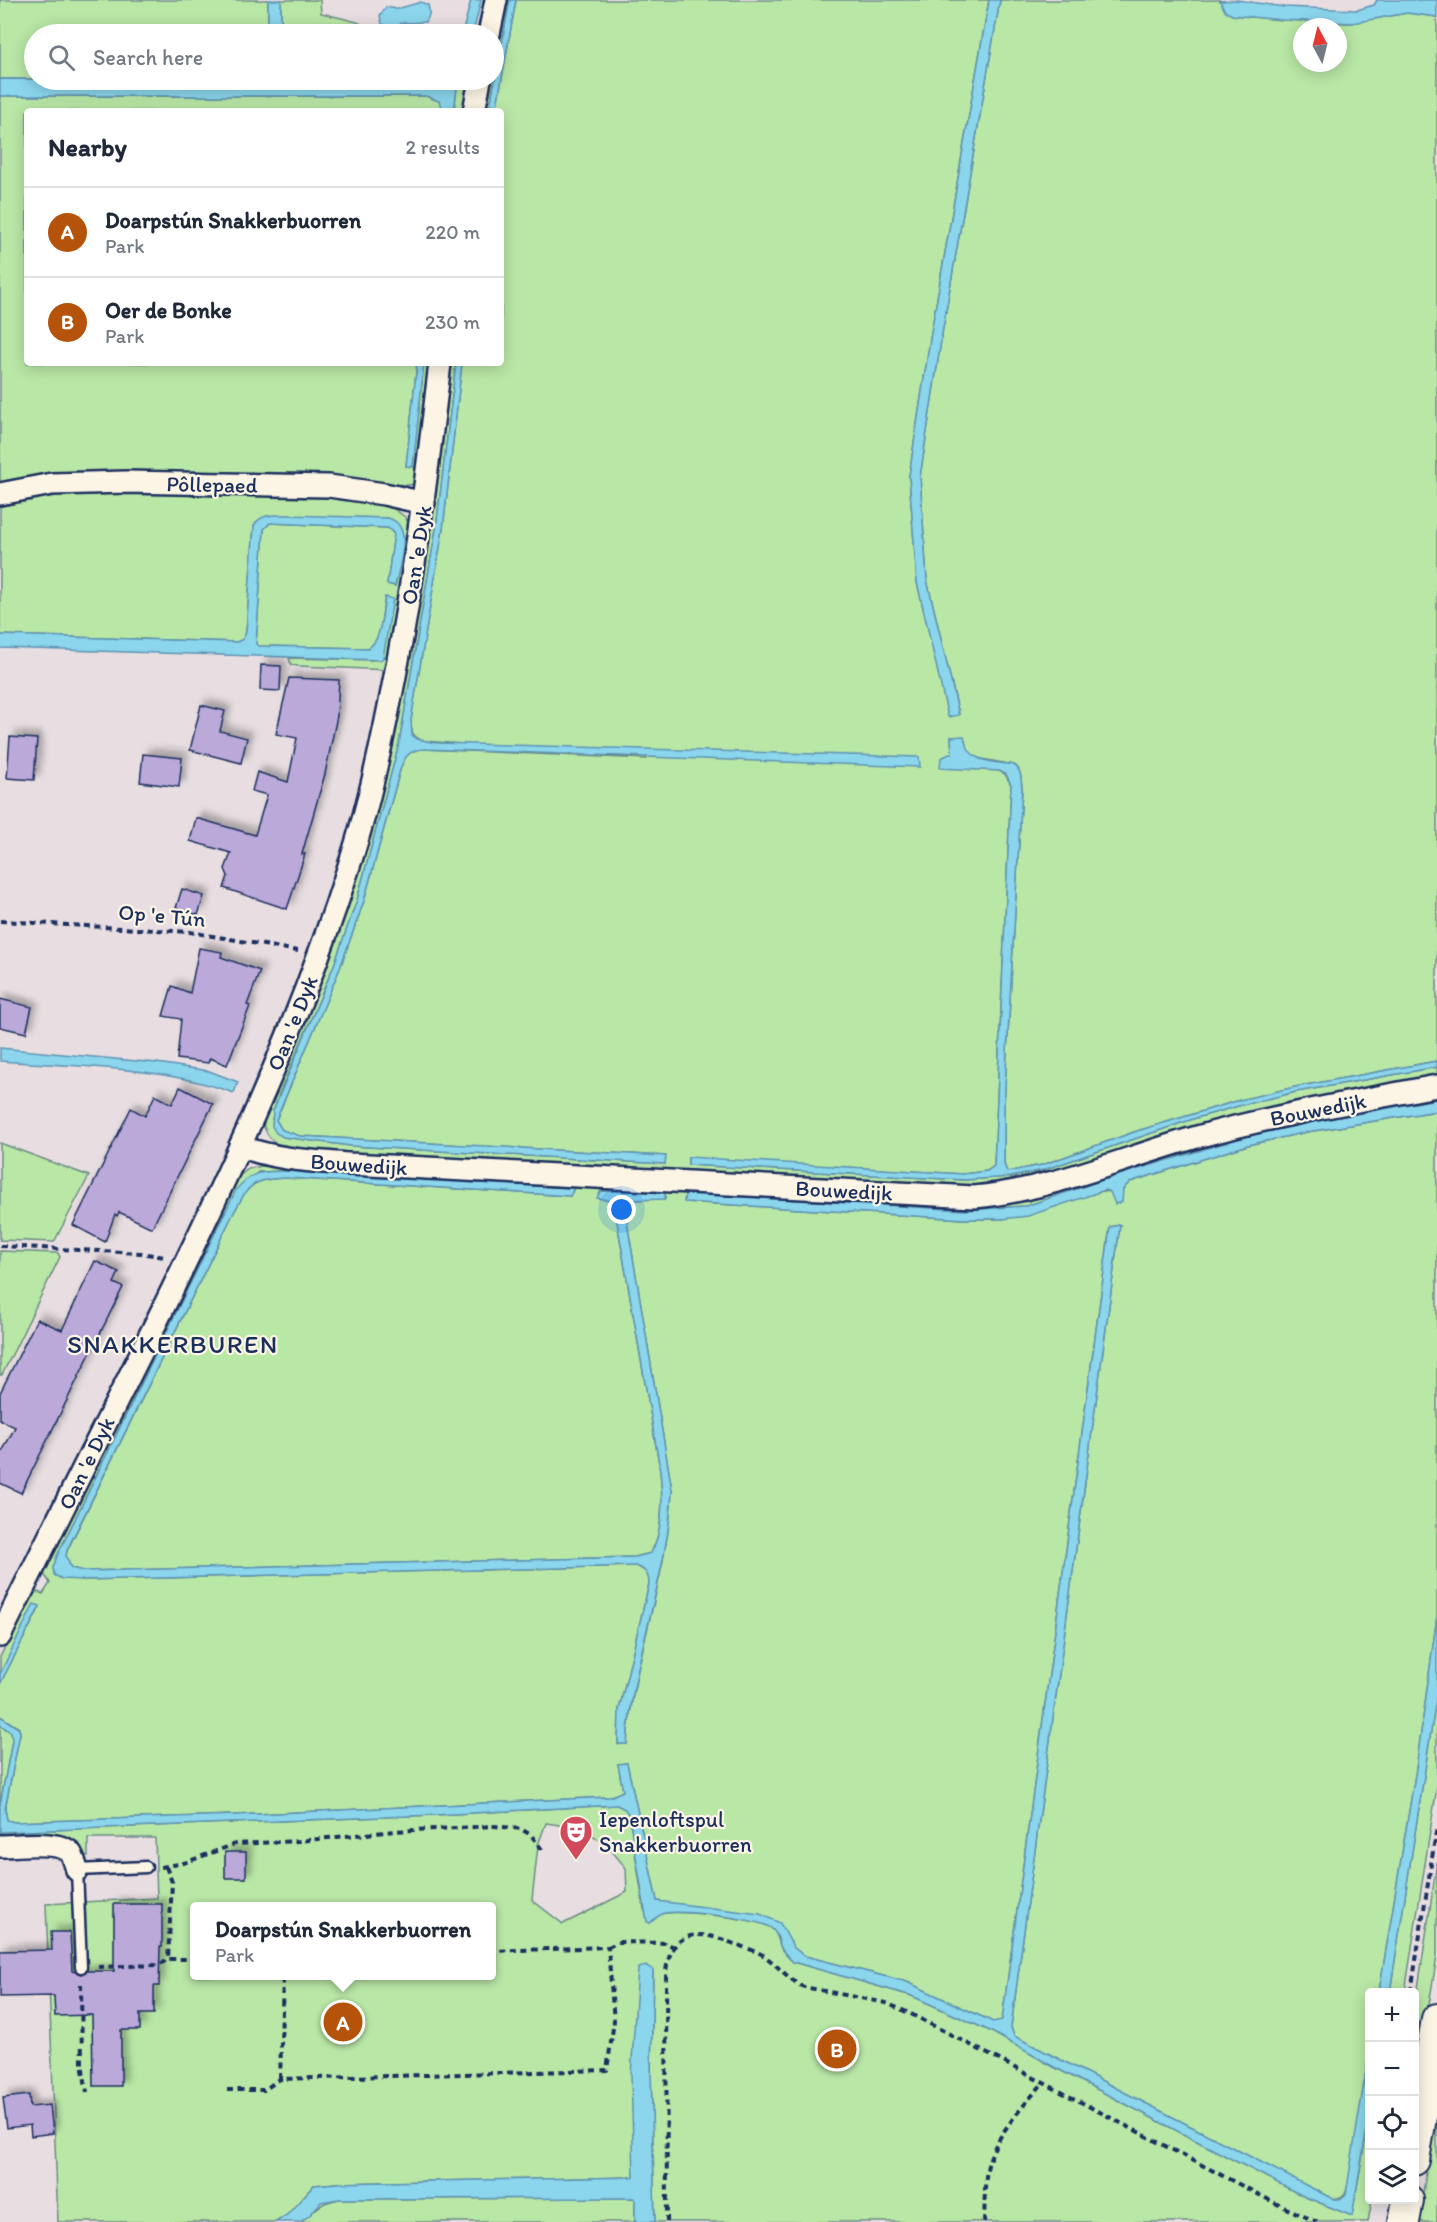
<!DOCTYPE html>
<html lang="en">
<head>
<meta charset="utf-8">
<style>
  body { margin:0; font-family:Itim,sans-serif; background:#f6f6f7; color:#1f2937 }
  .controls { position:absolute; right:18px; bottom:18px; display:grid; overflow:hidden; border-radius:6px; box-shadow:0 3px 15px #0003 }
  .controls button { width:54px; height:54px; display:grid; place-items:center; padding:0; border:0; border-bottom:2px solid #e0e1e3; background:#fff; color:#1f2937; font:30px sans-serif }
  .compass { position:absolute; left:1293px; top:18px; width:54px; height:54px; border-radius:50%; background:#fff; box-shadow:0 3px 15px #0003; rotate:353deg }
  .you { position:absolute; left:622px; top:1210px; width:21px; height:21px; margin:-15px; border:4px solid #fff; border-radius:50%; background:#1a73e8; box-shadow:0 0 0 9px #1a73e833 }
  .badge { display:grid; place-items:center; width:39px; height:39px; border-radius:50%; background:#b45309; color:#fff; font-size:20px; font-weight:700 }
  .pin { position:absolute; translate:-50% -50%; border:3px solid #fff; box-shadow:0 2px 6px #0006 }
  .popup { position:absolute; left:190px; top:1902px; width:306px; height:78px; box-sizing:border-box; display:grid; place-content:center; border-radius:6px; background:#fff; filter:drop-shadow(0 2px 4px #0005); font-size:20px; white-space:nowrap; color:#747a83 }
  .popup b { font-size:22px; color:#1f2937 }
  .popup::after { content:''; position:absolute; left:50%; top:100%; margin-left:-12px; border:12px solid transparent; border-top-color:#fff }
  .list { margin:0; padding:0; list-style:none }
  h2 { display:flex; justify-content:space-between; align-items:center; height:78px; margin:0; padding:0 24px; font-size:26px }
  h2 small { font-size:20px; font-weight:400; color:#747a83 }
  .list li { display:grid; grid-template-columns:39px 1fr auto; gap:18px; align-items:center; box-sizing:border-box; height:90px; padding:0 24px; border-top:2px solid #e0e1e3 }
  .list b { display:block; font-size:22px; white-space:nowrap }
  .list p { margin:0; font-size:20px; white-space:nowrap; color:#747a83 }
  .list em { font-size:20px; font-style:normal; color:#747a83 }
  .icon { flex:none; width:33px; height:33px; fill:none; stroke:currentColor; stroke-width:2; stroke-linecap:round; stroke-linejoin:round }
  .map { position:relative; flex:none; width:1437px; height:2222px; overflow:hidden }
  .search { position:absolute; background:#fff; box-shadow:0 3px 15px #0003; left:24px; top:24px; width:480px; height:66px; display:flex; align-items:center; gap:15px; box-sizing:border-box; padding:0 21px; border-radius:33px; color:#747a83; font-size:22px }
  .panel { position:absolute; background:#fff; box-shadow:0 3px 15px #0003; left:24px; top:108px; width:480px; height:258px; border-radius:6px }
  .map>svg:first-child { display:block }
</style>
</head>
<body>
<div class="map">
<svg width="1437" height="2222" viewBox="0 0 1437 2222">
  <defs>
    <filter id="shadow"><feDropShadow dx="5.5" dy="-5.5" stdDeviation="3" flood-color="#0004"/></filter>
  </defs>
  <rect width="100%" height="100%" fill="#e8dee1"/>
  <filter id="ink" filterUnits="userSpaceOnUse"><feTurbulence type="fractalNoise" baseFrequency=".0167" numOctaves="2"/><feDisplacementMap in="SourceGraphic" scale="12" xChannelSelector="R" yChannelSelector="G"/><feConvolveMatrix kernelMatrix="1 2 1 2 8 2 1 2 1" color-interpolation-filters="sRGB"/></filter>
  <g filter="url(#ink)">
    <g fill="#b9e7a6" stroke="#6a8b82" stroke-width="1.5" fill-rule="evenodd">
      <path d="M0,0h268v34h-234v45h-34z"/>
      <path d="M281,0h39l1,13 36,9 25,12h-101z"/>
      <path d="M503,0h7l-21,111h-8l6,-31h7v-37z"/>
      <path d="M516,0h473l-58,333 -22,143 8,106 32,135 10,-3 -32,-134 -7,-103 22,-143 58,-334h220l12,15 50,5 69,3 56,-10 30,4v1044l-142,26 -55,13 -103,31 -95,34 -35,7 -3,-8v-59l18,-316c-1,-9 0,-19 -8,-24l-37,-7 -6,-4 -6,-8 -14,-9 1,16 -8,5 55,13 6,3 6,11 -17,381 -7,5 -24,3 -275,-16v7l277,15 46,-3 32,-7 153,-52 46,-13 54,-13 141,-25v10l-412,103 -51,8 -677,-36c-19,-5 -33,-13 -35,-35l73,-187 113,-567h8l-20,166 -37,215 -42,156 -23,65 -55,129 -7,25 11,18 68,9 314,18v-8l-365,-20 -18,-6 -6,-10 64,-152 24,-67 36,-131c4,-13 9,-20 23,-21l225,10 -223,-18c-13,-4 -14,-9 -14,-21l32,-191 19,-166h39v-252h-5zM1302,27h36v36h-36z"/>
      <path d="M285,80h165l-9,4h-145z"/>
      <path d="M458,80h16l-6,31h-14z"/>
      <path d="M0,96h426l13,5 5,10h-417v252h390l-11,103 7,1 11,-104h10l-18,121 -8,1 -78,-5 -330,8z"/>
      <path d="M53,491l274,2 63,13 15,11 4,7 -20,146 -91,-4 -7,-1 -2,-7 84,2 20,-61 -8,-1c-4,14 -2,43 -17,50l-109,-2 -3,-2 8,-115 6,-6 118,5 6,6 -7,50 8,2 9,-48 -16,-20 -121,-2 -13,10 -8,106 -3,7 -6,3 -237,-7v-134z"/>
      <path d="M1437,1092v7l-130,24 -59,13 -133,40 -89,30 -61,4 -280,-16v8l279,17h38l100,-28 8,1 13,-3 7,-7 118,-37 59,-13 130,-21v505l-21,153 -37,223h-9l-1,60 -19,123c-3,12 -2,23 -17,24l-319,-163 -3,-9 109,-802 -10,2 -107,786 -1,7 -9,2 -86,-40 -102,-26 -11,-8 -15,-25 -122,-22 -30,-138 -9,1 5,27 -13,6 -374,18 -222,7 -7,-2 -2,-11 15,-76 -1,-5 -19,-12v-32l40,-77 -40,67v-17l32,-63 6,-2 5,2 7,-11 -6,-9v-7l190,-387 14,-11 22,-5 709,40 218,-59zM286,1171l288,17 -4,8 -284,-18c-38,1 -38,9 -55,40l-164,333 -1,5 5,12 13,3 551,-14 16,-4c14,-26 12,-61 8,-90l-44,-253 -3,-9 -14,-4 3,-6 64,1v7l-37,1 -4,4 48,286c-4,87 -39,168 -45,254h-9l1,-34 30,-126c0,-10 -4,-15 -14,-18l-553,14 -29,-12 4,-12 167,-343 34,-41z"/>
      <path d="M0,1143l89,33 -35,66 -54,-2z"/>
      <path d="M0,1251l58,2 2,4 -58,118h-2z"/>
      <path d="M1437,1693v94l-32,205h-15z"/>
      <path d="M0,1725l11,7 1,9 -12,64z"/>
      <path d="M617,1805l8,4 4,6 15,94 6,14c5,-4 9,-9 15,-10 18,-2 92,5 106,15 7,5 7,13 10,20 3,5 8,10 12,14l119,34 78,35 64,36 249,129 49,20 17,-98 1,82h2l-4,22h-713l-4,-150 2,-102 -19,207 -297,6 -23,2 -26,29 -12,8h-218l-12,-318 111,-6 -2,-60h-67v18h-2l-11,-12 -75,-4v-8l435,-17zM546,1823l20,3 26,9 15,10 19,23 1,24 -64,32 -31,-24 6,-55zM194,1906h297v70h-297z"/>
      <path d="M1437,1862v94l-22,133v-81z"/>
      <path d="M1437,2098v124h-18l1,-9z"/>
      <path d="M635,2198v24h-335c19,-13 15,-18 39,-23z"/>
    </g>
    <g fill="#8bd6ec" stroke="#5e93b3" stroke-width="1.5">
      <rect x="268" y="0" width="13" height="34"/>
      <path d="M471,0h10l-8,34h-11z"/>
      <path d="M510,0h6l-20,111h-7z"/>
      <path d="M989,0h11l-58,334 -22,143 7,103 32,135 -11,2 -31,-135 -8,-106 22,-143z"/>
      <path d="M1237,0l47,7 73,3 17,-5 3,-5h60v17l-30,-4 -55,10 -70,-3 -50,-5 -7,-4 -5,-10z"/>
      <path d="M421,2l7,3c2,8 2,11 -3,17l-23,1 -9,5 -11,-4 -2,-8 6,-9 11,2z"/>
      <path d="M0,79l285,1 11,4h145l9,-4h8l-4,31h-10l-5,-10 -13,-5h-426z"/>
      <path d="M417,363h7l-11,104 -7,-1z"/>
      <path d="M456,363h6l-19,166 -32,191 1,15 5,4 20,4 482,14 1,10 -497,-18c-14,1 -19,8 -23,21l-36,131 -24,67 -64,152 6,10 18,6 366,20 -1,8 -314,-18 -68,-9 -7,-4 -4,-7 1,-15 61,-146 23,-65 42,-156 37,-215z"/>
      <path d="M288,515l100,3c27,7 11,48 7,68l-8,-2 7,-50 -6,-6 -118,-5 -6,6 -8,115 3,2 109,2c14,-7 14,-36 17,-51l8,2 -10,59 -3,2 -380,-12v-13l237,7 6,-3 3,-7 8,-106c6,-13 22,-11 34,-11z"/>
      <path d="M964,736c4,28 27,25 50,29 8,5 7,15 8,24l-18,316v59l3,8 35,-7 95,-34 103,-31 55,-13 142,-26v6l-141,25 -54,13 -46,13 -153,52 -32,7 -46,3 -277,-15v-8l275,17 24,-3 7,-5 17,-381 -5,-11 -7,-3 -59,-3 1,-10 11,-5 -1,-16z"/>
      <path d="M0,1048l157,15 52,8 29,11 -4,11c-75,-27 -156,-26 -234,-32z"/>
      <path d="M1437,1099v12l-130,21 -59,13 -118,37 -7,7 -1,13 -7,2 -5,-12 -5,-2 -77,26 -26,3h-38l-280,-17 1,-9 280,17 61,-4 89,-30 133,-40 59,-13z"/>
      <path d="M286,1171l288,17 -4,8 -284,-18c-38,1 -38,9 -55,40l-164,332 -1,6 5,12 13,3 551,-14 16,-4c14,-26 12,-61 8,-90l-44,-253 -4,-9 -14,-3 4,-7 64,1v7l-37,1 -4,4 48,286c-4,87 -40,168 -45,254h-9l1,-34 30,-126c0,-10 -4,-15 -14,-18l-553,14 -20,-1 -8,-4 -1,-7 4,-12 179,-366c16,-20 26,-18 50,-19z"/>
      <path d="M1120,1225l-109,802 3,9 319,163h7l6,-5 23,-142v66l-17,98 -49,-20 -249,-129 -64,-36 -78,-35 -119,-34c-4,-4 -9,-9 -12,-14 -3,-8 -3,-15 -10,-20 -14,-10 -88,-18 -106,-15 -6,1 -10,6 -15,10l-3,-1 -18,-107 -4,-6 -8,-4 -182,10 -435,17v-27l12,-64 -1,-9 -11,-7v-9l19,13 1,4 -15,76 2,11 7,2 222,-7 374,-18 13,-6 -5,-27 9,-1 30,138 103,13 20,9 14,25 11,8 102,26 86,40 9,-2 1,-7 107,-786z"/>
      <path d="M34,1604l6,2 -40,78v-10z"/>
      <path d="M1437,1616v77l-47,299h-11l37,-223z"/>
      <path d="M647,1966l6,4 -2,102 4,150h-20v-24l-296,1 -18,3 -11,13 -10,7h-24l12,-8 26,-29 23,-2 297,-6 -3,-101 7,-108z"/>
    </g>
    <g fill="#baa9d9" stroke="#1b2f5e" stroke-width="1.5" filter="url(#shadow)">
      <path d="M261,665l20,1 -1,25 -20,-1z"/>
      <path d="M289,678l50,2 -2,36 -12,58 -23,80h3l-18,55 -63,-21 4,-12 -3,-7 6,-16 -41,-12 6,-23 59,17 12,-40 -15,-4 5,-19 31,10 9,-44 -21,-4z"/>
      <path d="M201,705l24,6 -5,20 27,7 -6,25 -51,-13z"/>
      <path d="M10,737l27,2 -3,41 -27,-2z"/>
      <path d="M143,754l39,4 -3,29 -39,-5z"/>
      <path d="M182,889l22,7 -6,19 -22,-7z"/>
      <path d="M199,948l23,4 -1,5 39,14 -13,34 3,1 -23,59 -17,-7 -2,5 -31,-4 4,-40 -18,-3 9,-30 18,7z"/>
      <path d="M0,999l32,8 -6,26 -26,-6z"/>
      <path d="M180,1087l33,17 -61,124 -33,-16 -2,4 -2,-2 -10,28 -32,-17 58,-117 14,8 10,-21 17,9z"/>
      <path d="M95,1261l24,11 -5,11 9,4 -102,206 -21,-10v-27l15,-29 -15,-7v-27l37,-74 25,11z"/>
      <rect x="225" y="1852" width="21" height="26"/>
      <path d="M114,1904h48v43h-2l-1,39h-5v28h-14v16h-19v56h-28l-1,-71 -37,1 -1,-20 -54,1v-46l52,-1 -1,-18h19l2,39 9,3 6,-3h27z"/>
      <path d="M29,2095l1,12 20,-2 3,28 -22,3 -1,-11 -23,3 -4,-30z"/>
    </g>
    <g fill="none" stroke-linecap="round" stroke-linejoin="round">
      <g stroke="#1b2f5e" stroke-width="15">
        <path id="service" d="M81,1967l-4,-97 69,-3"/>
      </g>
      <g stroke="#1b2f5e" stroke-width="26">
        <g id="minor">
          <path d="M489,34l7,-34"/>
          <path d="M474,111l6,-31"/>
          <path d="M0,494l52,-10 74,-2 203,4 55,8 40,9"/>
          <path d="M240,1146c36,14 73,15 110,18l624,33c77,-7 149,-39 223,-60 79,-22 160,-36 240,-51"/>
          <path d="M0,1636c47,-96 95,-191 143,-287 78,-157 153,-315 206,-483 16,-48 27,-96 37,-145 25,-119 40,-237 54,-358"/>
          <path d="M0,1846c16,0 58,-6 70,6 4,5 5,12 7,18"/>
        </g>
      </g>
      <g stroke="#1b2f5e" stroke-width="34">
        <g id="secondary">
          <path d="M1414,2160l23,-141"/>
          <path d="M1404,2222l4,-22"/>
        </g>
      </g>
      <g stroke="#1b2f5e" stroke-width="4" stroke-dasharray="6 4.5" stroke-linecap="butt">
        <path d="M0,921l190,11 108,19"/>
        <path d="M0,1246l141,7 23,4"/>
        <path d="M161,1867l23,-4 51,-19 64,-3 96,-10 100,-5 26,3 10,6 13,17"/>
        <path d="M166,1867l6,15 -4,77h26"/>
        <path d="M608,1947l11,-5 47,1 8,4"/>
        <path d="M98,1967l61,-2 9,-6"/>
        <path d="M81,1984l1,80 5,28"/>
        <path d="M1411,1992l26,-166"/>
        <path d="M280,2079l3,-103"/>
        <path d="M227,2090h37l16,-11 327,-9 7,-49 -6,-74 -117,4"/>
        <path d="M667,2222l-1,-251c6,-42 33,-41 66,-28 10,4 22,7 31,12 15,10 24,24 41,32l82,16 23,10 368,191 40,18"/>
        <path d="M984,2222c1,-17 0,-36 3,-52 5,-31 36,-64 56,-87"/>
      </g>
      <use href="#service" stroke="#fcf5e5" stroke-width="10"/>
      <use href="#minor" stroke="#fcf5e5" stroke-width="21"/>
      <use href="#secondary" stroke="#fcf5e5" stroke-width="30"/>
    </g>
  </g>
  <defs>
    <g id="theatre-pin" transform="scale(1.725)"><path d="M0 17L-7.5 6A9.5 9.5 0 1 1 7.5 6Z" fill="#d1495b" stroke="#fcf5e5"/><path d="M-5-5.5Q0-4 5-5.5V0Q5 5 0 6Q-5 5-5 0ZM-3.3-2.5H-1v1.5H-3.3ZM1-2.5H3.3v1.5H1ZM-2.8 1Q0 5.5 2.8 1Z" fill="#fff"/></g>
  </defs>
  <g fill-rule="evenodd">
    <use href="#theatre-pin" x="576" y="1832"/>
  </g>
  <g text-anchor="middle" stroke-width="4.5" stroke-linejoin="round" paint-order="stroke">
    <g font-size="22" fill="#1b2f5e" stroke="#fcf5e5">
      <text transform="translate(212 484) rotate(1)" y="8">Pôllepaed</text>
      <text transform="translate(416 555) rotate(-81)" y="8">Oan 'e Dyk</text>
      <text transform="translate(162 915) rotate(5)" y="8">Op 'e Tún</text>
      <text transform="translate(292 1023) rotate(-68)" y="8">Oan 'e Dyk</text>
      <text transform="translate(1318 1109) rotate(-11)" y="8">Bouwedijk</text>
      <text transform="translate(359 1164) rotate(4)" y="8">Bouwedijk</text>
      <text transform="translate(844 1190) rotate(3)" y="8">Bouwedijk</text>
      <text transform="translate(86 1463) rotate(-64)" y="8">Oan 'e Dyk</text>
    </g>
    <g font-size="22" fill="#1b2f5e" stroke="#fcf5e5" text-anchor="start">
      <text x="599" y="1827">Iepenloftspul<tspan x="599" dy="25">Snakkerbuorren</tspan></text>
    </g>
    <g font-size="26" letter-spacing="1.5" fill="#1b2f5e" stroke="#fcf5e5">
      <text x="173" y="1353">SNAKKERBUREN</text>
    </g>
  </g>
</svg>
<div class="controls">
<button>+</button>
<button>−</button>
<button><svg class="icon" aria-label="locate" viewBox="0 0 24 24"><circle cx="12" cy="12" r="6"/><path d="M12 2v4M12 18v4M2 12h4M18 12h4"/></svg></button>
<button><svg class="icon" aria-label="layers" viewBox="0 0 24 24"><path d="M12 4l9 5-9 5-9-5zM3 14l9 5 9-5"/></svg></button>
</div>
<svg class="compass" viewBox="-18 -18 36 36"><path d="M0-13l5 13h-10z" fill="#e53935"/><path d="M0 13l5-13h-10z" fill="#747a83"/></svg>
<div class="you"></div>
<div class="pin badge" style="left:343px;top:2022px">A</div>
<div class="popup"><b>Doarpstún Snakkerbuorren</b>Park</div>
<div class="pin badge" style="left:837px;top:2049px">B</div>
<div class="search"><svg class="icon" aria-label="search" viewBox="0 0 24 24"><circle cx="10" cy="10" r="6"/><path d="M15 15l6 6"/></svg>Search here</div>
<section class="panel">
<h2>Nearby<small>2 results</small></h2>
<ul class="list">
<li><span class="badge">A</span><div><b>Doarpstún Snakkerbuorren</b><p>Park</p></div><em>220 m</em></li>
<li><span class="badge">B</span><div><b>Oer de Bonke</b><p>Park</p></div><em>230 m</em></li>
</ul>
</section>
</div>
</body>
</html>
